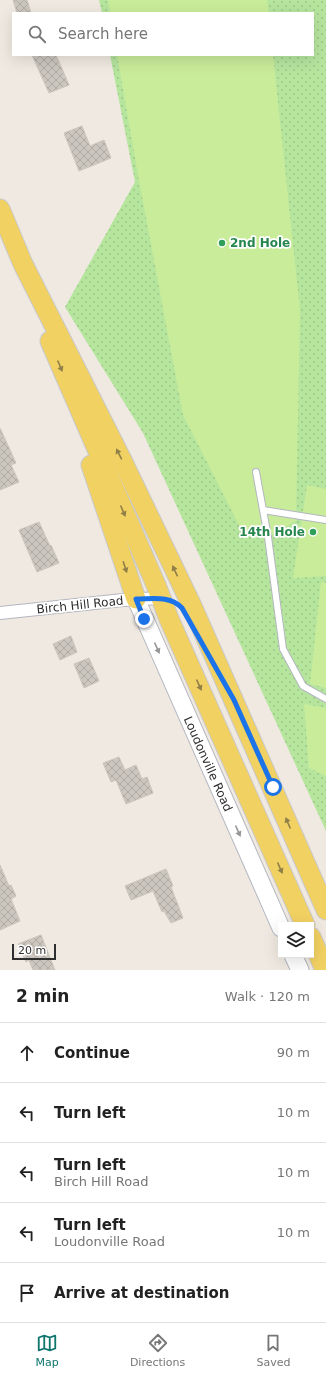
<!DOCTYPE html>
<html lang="en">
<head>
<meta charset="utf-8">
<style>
  body { margin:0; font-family:"DejaVu Sans",sans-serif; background:#f6f6f6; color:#222 }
  .controls { position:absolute; right:12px; bottom:12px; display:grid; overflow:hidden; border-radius:0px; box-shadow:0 4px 16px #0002 }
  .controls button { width:36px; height:36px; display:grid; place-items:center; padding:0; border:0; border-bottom:1px solid #e0e0e0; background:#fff; color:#222; font:20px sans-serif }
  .scale { position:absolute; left:12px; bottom:10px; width:44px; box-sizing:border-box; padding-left:4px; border:2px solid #2e2e2e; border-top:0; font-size:11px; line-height:14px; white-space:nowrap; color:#2e2e2e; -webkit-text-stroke:3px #fff; paint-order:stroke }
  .stop { position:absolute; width:12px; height:12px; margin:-9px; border:3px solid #1a73e8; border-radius:50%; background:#fff }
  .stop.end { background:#1a73e8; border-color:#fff; box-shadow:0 1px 4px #0008 }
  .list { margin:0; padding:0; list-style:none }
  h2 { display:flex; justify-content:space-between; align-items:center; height:52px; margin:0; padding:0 16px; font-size:17px }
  h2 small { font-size:13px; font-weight:400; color:#767676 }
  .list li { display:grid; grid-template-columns:26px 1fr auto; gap:12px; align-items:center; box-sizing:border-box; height:60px; padding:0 16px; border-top:1px solid #e0e0e0 }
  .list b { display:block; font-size:15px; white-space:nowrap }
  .list p { margin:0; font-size:13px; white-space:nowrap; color:#767676 }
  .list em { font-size:13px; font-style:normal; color:#767676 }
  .icon { flex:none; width:22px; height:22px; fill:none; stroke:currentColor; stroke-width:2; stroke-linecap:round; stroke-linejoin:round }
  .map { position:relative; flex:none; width:326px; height:970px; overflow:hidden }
  .search { position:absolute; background:#fff; box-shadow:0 4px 16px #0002; left:12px; right:12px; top:12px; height:44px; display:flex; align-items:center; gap:10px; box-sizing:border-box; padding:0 14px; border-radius:0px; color:#767676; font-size:15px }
  .sheet { height:352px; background:#fff }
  nav { display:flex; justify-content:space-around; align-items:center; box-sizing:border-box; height:56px; border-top:1px solid #e0e0e0; background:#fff; font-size:11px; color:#767676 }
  nav a { display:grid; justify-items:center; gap:2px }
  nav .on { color:#0f766e }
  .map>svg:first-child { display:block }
</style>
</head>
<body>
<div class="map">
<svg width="326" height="970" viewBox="0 0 326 970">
  <defs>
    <pattern id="grass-dots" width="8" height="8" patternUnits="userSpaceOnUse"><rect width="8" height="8" fill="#b6e59e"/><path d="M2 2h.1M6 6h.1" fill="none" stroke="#9dc588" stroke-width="1.8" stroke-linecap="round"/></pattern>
    <pattern id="building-cross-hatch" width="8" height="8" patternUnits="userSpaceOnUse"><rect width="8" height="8" fill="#cbc7bf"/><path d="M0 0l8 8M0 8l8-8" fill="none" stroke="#afaba4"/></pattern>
  </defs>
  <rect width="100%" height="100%" fill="#efe9e1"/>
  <path fill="url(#grass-dots)" d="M99,0h227v831l-183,-398 -78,-126 70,-125 -25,-127h203v-42h-211z"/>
  <g fill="#c9ec9a">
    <path d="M108,0h159l2,13h-159z"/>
    <path d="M117,55h156l27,255 -4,211 -28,16 -24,-2 -61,-120 -45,-240z"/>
    <path d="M307,485l19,4v87l-33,2z"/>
    <path d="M321,582l5,1v105l-16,-4z"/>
    <path d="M304,704l22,4v68l-17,-8z"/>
  </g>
  <g fill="url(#building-cross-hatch)" stroke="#cbc5ba">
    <path d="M13,0h14l4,13h-14z"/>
    <path d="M32,55h24l13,30 -20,8z"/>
    <path d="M82,126l8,20 14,-6 7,18 -32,13 -15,-38z"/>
    <path d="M0,428l16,35 -5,2 8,17 -19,8z"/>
    <path d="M39,522l11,24 1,-1 8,18 -22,9 -18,-42z"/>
    <path d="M71,636l6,16 -17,8 -7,-16z"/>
    <path d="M89,658l10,23 -15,7 -10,-24z"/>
    <path d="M119,757l6,13 11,-5 6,14 5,-2 6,16 -27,11 -10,-24 -5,2 -8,-19z"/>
    <path d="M0,865l9,21 2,-1 5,11 -5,3 9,22 -20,9z"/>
    <path d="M166,869l7,17 -2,1 12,31 -12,5 -7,-12 -2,1 -9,-21 -22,9 -6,-14z"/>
    <path d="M41,935l14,35h-22l-4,-10 -3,2 -8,-18z"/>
  </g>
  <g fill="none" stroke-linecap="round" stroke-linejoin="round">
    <g stroke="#b4b7c1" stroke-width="8">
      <g id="service">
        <path d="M256,472l12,65 15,112 20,37 23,13"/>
        <path d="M263,510l63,10"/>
      </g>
    </g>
    <g stroke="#b4b7c1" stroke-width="14">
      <path id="minor" d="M0,613l123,-13 38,-2"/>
    </g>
    <g stroke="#b4b7c1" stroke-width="19">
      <g id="secondary">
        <path d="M136,599l145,329"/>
        <path d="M293,955l7,15"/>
      </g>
    </g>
    <g stroke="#c9c9c9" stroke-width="21">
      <g id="primary">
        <path d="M0,209l23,55 99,196 70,146 134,304"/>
        <path d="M50,341l106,244 13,34 136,306"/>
        <path d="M91,465l45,134"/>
        <path d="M311,937l14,33"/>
      </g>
    </g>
    <use href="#service" stroke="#fff" stroke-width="6"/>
    <use href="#minor" stroke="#fff" stroke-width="12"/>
    <use href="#secondary" stroke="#fff" stroke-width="17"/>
    <use href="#primary" stroke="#f2d163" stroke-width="19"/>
  </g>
  <defs><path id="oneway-solid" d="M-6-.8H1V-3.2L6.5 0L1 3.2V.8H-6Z"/></defs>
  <g fill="#908048">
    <use href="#oneway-solid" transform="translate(60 366) rotate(67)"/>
    <use href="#oneway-solid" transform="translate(119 454) rotate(-117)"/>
    <use href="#oneway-solid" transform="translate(123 511) rotate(66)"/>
    <use href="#oneway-solid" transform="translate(125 567) rotate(72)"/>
    <use href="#oneway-solid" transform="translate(175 571) rotate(-115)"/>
    <use href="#oneway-solid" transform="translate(199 685) rotate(66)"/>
    <use href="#oneway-solid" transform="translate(288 823) rotate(-113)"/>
    <use href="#oneway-solid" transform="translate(280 868) rotate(66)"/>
  </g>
  <g fill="#969696">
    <use href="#oneway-solid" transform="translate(157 648) rotate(66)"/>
    <use href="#oneway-solid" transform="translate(238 831) rotate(66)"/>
  </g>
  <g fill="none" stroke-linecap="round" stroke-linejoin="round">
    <path stroke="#1a73e8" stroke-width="5" d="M144,619l-8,-20c16,0 34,-4 46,9l52,92 39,87"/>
  </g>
  <g fill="#2e9e5b" stroke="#fff" stroke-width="1.5">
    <circle cx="222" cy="243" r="4"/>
    <circle cx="313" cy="532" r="4"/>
  </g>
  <g text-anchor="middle" stroke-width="3.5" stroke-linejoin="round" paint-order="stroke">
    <g font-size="12" font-weight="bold" fill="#27864d" stroke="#fff" text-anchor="start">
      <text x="230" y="247">2nd Hole</text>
      <text x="305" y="536" text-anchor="end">14th Hole</text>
    </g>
    <g font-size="12" fill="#2e2e2e" stroke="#fff">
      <text transform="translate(80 605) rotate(-6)" y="4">Birch Hill Road</text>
      <text transform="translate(208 764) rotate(66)" y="4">Loudonville Road</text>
    </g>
  </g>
</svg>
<div class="controls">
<button><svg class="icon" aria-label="layers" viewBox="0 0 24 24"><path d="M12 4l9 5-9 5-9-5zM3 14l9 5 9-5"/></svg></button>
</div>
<div class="scale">20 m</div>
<div class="stop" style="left:273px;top:787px"></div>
<div class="stop end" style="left:144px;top:619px"></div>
<div class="search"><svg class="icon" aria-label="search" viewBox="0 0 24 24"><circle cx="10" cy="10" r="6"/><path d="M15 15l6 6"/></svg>Search here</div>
</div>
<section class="sheet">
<h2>2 min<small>Walk · 120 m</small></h2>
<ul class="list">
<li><svg class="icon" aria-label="ahead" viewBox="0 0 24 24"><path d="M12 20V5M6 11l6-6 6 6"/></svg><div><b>Continue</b></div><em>90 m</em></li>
<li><svg class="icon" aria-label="left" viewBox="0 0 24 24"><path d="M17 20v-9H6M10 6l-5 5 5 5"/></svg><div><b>Turn left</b></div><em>10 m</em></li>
<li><svg class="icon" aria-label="left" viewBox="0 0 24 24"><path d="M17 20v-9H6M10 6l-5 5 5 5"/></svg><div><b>Turn left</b><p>Birch Hill Road</p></div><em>10 m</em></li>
<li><svg class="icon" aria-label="left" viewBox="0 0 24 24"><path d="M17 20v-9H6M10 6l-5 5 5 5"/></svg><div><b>Turn left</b><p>Loudonville Road</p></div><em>10 m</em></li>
<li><svg class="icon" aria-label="arrive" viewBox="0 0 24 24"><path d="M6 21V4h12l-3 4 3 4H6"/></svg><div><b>Arrive at destination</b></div></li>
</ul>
</section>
<nav>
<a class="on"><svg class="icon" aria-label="map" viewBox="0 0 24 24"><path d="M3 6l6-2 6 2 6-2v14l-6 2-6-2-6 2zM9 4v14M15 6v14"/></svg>Map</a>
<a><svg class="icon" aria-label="directions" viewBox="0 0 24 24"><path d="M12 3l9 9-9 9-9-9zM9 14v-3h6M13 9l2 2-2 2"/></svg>Directions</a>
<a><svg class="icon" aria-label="saved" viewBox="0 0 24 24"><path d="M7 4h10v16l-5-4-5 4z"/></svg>Saved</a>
</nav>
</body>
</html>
